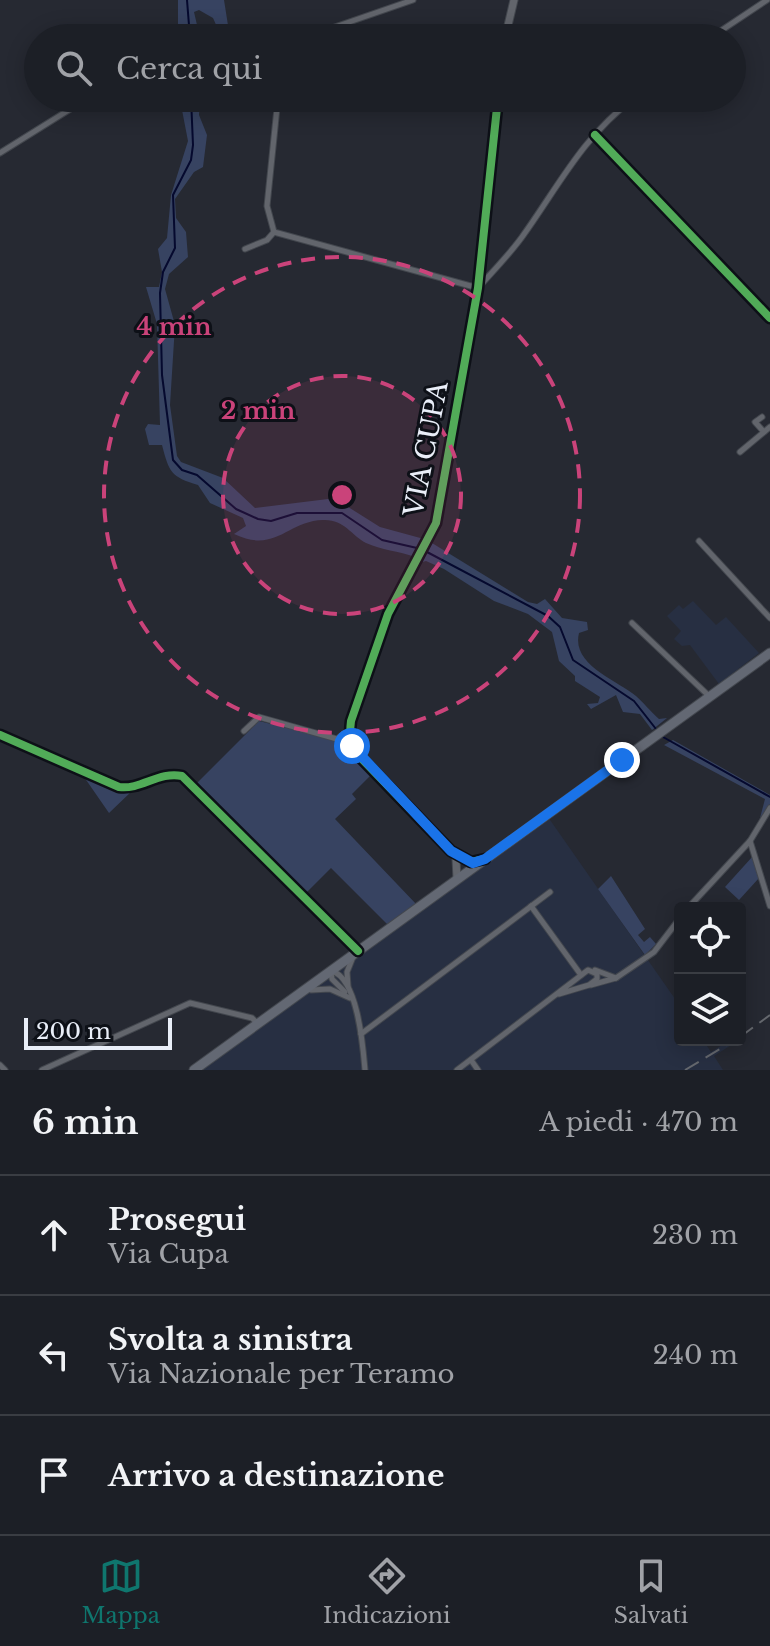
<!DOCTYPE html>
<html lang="it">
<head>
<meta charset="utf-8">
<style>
  body { margin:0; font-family:"Libre Baskerville",serif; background:#25272e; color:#f1f3f6 }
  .controls { position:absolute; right:24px; bottom:24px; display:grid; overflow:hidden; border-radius:8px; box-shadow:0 4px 20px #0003 }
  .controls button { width:72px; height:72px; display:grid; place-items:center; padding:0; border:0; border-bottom:2px solid #3a3d43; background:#1c1f26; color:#f1f3f6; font:40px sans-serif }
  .scale { position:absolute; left:24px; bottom:20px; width:148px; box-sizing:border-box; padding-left:8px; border:4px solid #e9eef8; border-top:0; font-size:22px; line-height:28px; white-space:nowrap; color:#e9eef8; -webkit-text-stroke:6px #0d1017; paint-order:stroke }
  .stop { position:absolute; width:24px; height:24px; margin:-18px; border:6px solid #1a73e8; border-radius:50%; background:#fff }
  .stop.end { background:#1a73e8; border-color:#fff; box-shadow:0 2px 8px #0008 }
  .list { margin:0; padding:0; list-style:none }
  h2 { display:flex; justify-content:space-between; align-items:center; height:104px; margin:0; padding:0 32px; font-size:34px }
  h2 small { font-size:26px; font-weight:400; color:#a0a2a7 }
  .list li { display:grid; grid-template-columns:52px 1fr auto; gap:24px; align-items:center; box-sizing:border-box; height:120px; padding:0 32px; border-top:2px solid #3a3d43 }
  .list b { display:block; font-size:30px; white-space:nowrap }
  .list p { margin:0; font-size:26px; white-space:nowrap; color:#a0a2a7 }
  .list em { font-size:26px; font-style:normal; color:#a0a2a7 }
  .icon { flex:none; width:44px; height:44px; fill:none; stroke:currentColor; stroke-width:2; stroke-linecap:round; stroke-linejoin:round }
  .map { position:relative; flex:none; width:770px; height:1070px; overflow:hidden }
  .search { position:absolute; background:#1c1f26; box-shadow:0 4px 20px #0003; left:24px; right:24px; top:24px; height:88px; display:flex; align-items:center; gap:20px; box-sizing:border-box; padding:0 28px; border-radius:44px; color:#a0a2a7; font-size:30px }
  .sheet { height:464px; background:#1c1f26 }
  nav { display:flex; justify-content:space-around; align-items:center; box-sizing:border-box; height:112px; border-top:2px solid #3a3d43; background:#1c1f26; font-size:22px; color:#a0a2a7 }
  nav a { display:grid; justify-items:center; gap:4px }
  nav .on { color:#0f766e }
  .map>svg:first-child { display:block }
</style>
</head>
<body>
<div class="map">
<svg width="770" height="1070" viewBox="0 0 770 1070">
  <rect width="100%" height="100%" fill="#262932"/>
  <g fill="#272f42">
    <path d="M693,601l23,24 10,-8 33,36 -40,31 -29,-39 -8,1 -8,-7 7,-8 -14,-15 12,-11 4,4z"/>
    <path d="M548,817l132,189v34h23l8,12 19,-12h9l-25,16 9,14h-525z"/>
  </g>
  <g fill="#374361">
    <path d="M178,0h46l6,38h-8l-9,-20 -14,-8 -5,2 6,26h-22z"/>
    <path d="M183,98h17l-1,17 8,20 -4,32 -9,5 -19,27 1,19 10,14 2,25 -19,17 -4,15 10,36 -5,80 7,51 4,6 42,16 32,30 73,-9 17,6 35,22 44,12 -9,18c-16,-6 -34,-7 -49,-14 -15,-8 -22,-24 -43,-23 -36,1 -47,34 -89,14l12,-8 -3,-8 -33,-15 -12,-18c-27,-8 -29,-13 -36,-40h-13l-4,-16 3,-5 12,1 -3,-101 -11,-37h13l3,-15 -4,-23 9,-11 4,-43 17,-54 -6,-31z"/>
    <path d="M432,543l96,59 9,2 8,-5 17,19 25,4 1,8 -9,3c-8,32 38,47 57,63 8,7 14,15 23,23l8,-1 -15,12 -12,-16 -17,-2 -7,-17 -25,14 -4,-5 11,-1 2,-6 -25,-16v-5l-16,-15 -7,-29 -24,-18 -34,-13 -50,-32 -18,-8 -7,2z"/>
    <path d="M259,721l85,21 28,32 -20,20 4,5 -21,20 82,86 -29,20 -57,-57 -26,26 -110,-109z"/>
    <path d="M673,740l97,55v9l-10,14 5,-19 -101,-54z"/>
    <path d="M82,774l32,14 19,2 -24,23z"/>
    <path d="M753,856l6,22 -20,22 -14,-13z"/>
    <path d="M611,876l34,53 -7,6 6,7 6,-5 6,7 -11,11 -47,-66z"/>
  </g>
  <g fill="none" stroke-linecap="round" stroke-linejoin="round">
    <g stroke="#05092e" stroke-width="2">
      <path d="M187,0l3,38"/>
      <path d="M191,98l2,47 -2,15 -18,35 2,53 -12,24 -3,21 2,82 11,85 9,10 15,5 39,34 22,10 13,2 26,-8h45l40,27 35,8"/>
      <path d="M427,552l121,64 12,11 13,33 61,41 22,28"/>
      <path d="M663,737l107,60"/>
    </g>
    <g stroke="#43474e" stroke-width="7">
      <g id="minor">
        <path d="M303,38l110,-38"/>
        <path d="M710,38l57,-38"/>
        <path d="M278,98l-11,108 7,26 204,56c15,-17 31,-33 44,-51 38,-53 59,-98 112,-139"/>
        <path d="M595,135l175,183"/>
        <path d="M0,153l88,-55"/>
        <path d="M245,249l22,-9 7,-8"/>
        <path d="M762,417l-7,5 9,10"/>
        <path d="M740,452l30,-25"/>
        <path d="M699,541l71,77"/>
        <path d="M632,623l77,73"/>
        <path d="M244,731l15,-14 78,22 13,-9"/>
        <path d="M0,735l119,52c22,3 40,-16 63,-11l176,174"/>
        <path d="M750,841l20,65"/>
        <path d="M531,906l50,69"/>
        <path d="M688,908l62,-67 20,-33"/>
        <path d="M332,971c26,8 31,76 33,99"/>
        <path d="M331,972l1,7 13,13"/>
        <path d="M616,978l38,-26 26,-34"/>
        <path d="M591,985l25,-7 -21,-8"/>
        <path d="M348,986l-1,-14 6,-15"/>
        <path d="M311,990l19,-1 20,9"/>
        <path d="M361,1034l189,-142"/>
        <path d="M471,1060l7,10"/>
        <path d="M0,1065l5,5"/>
        <path d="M42,1070l148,-67 62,15 6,6"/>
        <path d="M457,1070l131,-100 9,4v5l-8,6 -30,9"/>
      </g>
    </g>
    <g stroke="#43474e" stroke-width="9">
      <g id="tertiary">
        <path d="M505,38l9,-38"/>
        <path d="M456,859l1,20"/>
        <path d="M481,861c-25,8 -100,-83 -120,-103 -11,-13 -12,-21 -10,-37l37,-107 48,-91 42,-235 20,-190"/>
      </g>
    </g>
    <g stroke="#43474e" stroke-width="11">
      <path id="primary" d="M194,1070l576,-417"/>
    </g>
    <use href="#minor" stroke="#62656c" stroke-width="5"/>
    <use href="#tertiary" stroke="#62656c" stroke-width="7"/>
    <use href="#primary" stroke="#636873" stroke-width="9"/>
    <g stroke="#65686e" stroke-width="2" stroke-dasharray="16 8" stroke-linecap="butt">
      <path d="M740,1037l30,-22"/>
      <path d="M685,1070l50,-30"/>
    </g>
    <g stroke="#0d1017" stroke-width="13">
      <g id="cycleway">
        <path d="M595,135l175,183"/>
        <path d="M0,735l119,52c22,3 40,-16 63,-11l176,175"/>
        <path d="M485,859l-14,3 -20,-11 -90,-93c-11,-13 -12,-21 -10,-37l37,-107 48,-91 42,-235 20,-190"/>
      </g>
    </g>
    <use href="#cycleway" stroke="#51ab58" stroke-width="8"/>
  </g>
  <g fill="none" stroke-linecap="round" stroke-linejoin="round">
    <path stroke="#1a73e8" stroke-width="10" d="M352,746l99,105 22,12 12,-4 137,-99"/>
  </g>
  <circle cx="342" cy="495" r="119" fill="#ca437a" fill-opacity=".12"/>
  <g fill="none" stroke="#ca437a" stroke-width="4" stroke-dasharray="14 10">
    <circle cx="342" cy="495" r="119"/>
    <circle cx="342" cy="495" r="238"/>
  </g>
  <g text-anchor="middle" stroke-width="6" stroke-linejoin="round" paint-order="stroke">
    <g font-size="26" fill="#e9eef8" stroke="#0d1017">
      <text transform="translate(426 449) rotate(-79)" y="9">VIA CUPA</text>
    </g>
  </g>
  <circle cx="342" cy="495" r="12" fill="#ca437a" stroke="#0d1017" stroke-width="4"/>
  <g font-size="24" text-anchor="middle" font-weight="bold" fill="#ca437a" stroke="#0d1017" stroke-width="6" stroke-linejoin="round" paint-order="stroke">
    <text x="174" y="335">4 min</text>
    <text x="258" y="419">2 min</text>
  </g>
</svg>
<div class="controls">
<button><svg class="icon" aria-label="locate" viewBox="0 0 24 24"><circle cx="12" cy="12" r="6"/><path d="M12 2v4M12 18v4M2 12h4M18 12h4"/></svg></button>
<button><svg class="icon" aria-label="layers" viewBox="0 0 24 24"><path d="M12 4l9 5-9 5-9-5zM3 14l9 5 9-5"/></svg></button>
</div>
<div class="scale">200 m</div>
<div class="stop" style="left:352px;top:746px"></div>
<div class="stop end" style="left:622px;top:760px"></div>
<div class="search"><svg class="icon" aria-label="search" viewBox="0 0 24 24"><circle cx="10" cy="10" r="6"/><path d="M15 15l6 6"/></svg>Cerca qui</div>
</div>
<section class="sheet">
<h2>6 min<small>A piedi · 470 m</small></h2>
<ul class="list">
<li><svg class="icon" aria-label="ahead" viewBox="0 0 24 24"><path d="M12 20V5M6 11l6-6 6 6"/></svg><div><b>Prosegui</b><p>Via Cupa</p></div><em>230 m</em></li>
<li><svg class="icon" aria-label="left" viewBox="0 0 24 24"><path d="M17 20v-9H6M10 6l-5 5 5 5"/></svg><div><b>Svolta a sinistra</b><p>Via Nazionale per Teramo</p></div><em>240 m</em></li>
<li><svg class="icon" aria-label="arrive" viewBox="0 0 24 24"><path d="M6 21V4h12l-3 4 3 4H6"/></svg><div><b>Arrivo a destinazione</b></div></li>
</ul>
</section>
<nav>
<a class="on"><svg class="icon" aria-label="map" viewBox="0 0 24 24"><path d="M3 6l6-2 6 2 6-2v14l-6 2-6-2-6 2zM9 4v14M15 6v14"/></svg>Mappa</a>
<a><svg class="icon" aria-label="directions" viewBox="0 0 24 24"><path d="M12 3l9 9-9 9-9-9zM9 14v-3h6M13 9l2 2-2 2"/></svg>Indicazioni</a>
<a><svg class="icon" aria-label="saved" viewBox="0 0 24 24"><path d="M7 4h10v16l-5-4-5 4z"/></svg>Salvati</a>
</nav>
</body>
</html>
